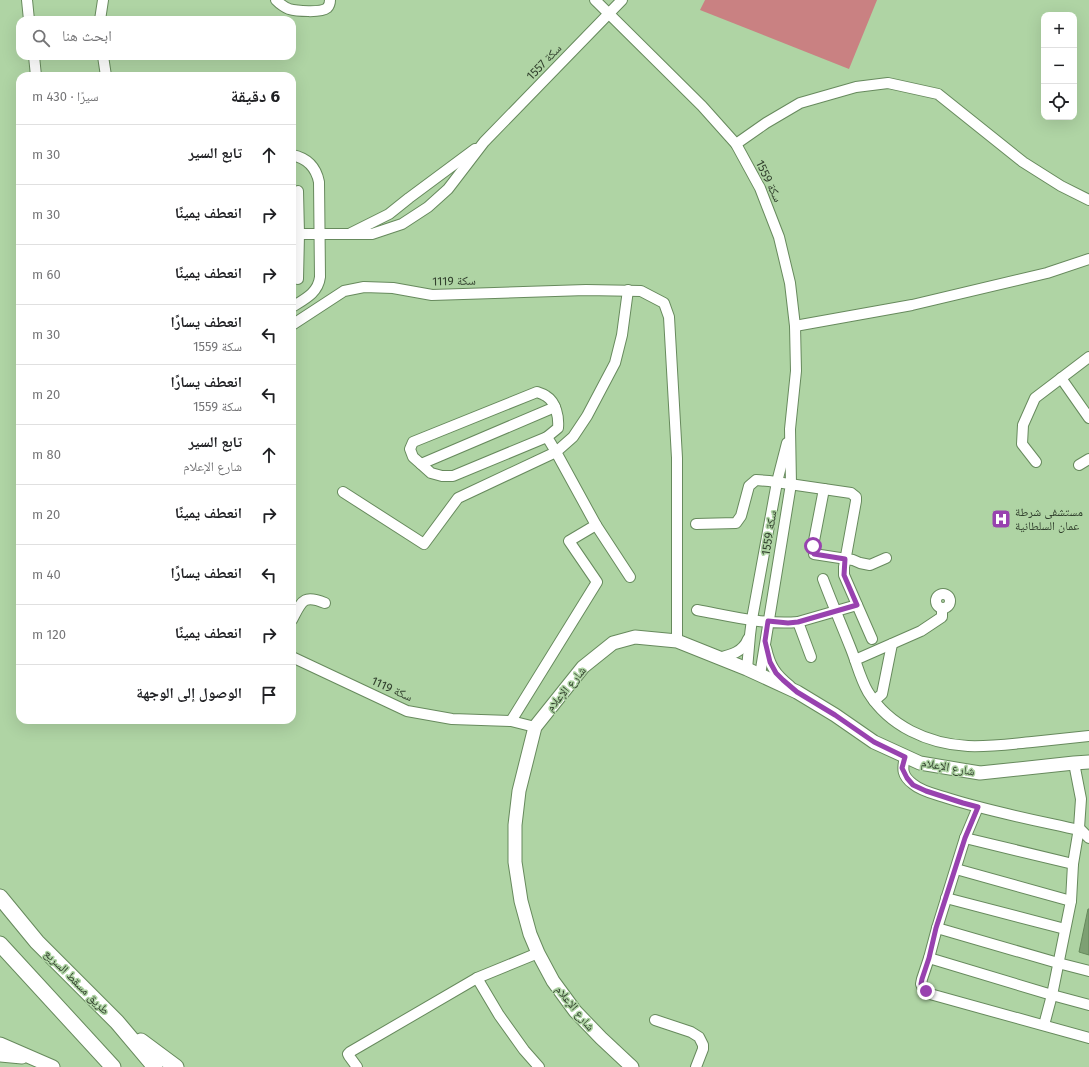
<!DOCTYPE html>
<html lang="ar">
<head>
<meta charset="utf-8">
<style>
  body { margin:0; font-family:"Fira Sans","Noto Naskh Arabic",sans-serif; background:#f6f6f6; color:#202124; direction:rtl }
  .controls { position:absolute; right:12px; top:12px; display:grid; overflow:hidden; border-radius:8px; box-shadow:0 4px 16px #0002 }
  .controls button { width:36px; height:36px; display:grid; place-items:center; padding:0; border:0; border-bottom:1px solid #e0e0e0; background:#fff; color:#202124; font:20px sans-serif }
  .stop { position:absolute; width:12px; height:12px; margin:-9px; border:3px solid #9842af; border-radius:50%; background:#fff }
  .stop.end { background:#9842af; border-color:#fff; box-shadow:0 1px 4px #0008 }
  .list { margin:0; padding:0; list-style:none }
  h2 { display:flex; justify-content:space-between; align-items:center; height:52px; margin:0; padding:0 16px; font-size:17px }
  h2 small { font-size:13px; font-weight:400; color:#757577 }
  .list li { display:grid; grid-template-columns:26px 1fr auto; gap:12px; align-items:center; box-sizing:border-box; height:60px; padding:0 16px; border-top:1px solid #e0e0e0 }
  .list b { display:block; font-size:15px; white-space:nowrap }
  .list p { margin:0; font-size:13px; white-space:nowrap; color:#757577 }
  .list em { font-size:13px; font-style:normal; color:#757577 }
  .icon { flex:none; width:22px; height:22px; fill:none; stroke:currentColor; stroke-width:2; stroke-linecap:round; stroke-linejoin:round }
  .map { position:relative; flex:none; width:1089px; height:1067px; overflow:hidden; direction:ltr }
  .search { position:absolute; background:#fff; box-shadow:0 4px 16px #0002; left:16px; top:16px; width:280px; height:44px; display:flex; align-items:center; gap:10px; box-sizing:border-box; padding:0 14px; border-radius:12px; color:#757577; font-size:15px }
  .panel { position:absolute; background:#fff; box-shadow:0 4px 16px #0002; left:16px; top:72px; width:280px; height:652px; border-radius:12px; direction:rtl }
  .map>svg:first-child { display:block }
</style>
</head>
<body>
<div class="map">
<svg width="1089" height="1067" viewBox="0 0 1089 1067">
  <rect width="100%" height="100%" fill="#afd4a4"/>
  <path fill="#c98182" d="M705,0h172l-28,69 -149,-59z"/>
  <path fill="#7da073" stroke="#66895c" d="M1088,909h1v46l-10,-3z"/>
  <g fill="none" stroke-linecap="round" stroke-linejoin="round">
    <g stroke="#678a5d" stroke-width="12">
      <g id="minor">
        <path d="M27,0l2,20"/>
        <path d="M276,0c4,4 8,7 13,9 7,2 32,4 38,-1 2,-2 3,-5 3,-8"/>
        <path d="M595,0l107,106 34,38 24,44 19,49 11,46 5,43 1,45 -6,58 1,55 -31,191"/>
        <path d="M100,20l3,-20"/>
        <path d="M34,56l2,20"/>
        <path d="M103,56l3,20"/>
        <path d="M736,144l30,-21 34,-20 56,-16 32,-4 50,11 85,68 38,24 28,14"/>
        <path d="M292,155c15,3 24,12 27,27l1,95c-2,16 -15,22 -28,30"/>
        <path d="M351,233l38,-19 20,-16 66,-49"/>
        <path d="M292,234h80l30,-10 26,-17 20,-18 36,-47 138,-142"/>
        <path d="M298,279l1,-45 -1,-43"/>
        <path d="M292,325l52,-34 20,-4 29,1 39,7 154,-5 55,1 23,12 5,14 8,141v183"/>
        <path d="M795,326l117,-21 135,-32 42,-14"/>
        <path d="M1061,378l28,40"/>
        <path d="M537,392c3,1 6,2 9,4 10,6 13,21 12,32l-11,9 -94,39h-11l-11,-3 -10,-9 -8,-7 -3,-8 3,-7z"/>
        <path d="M1036,462l-14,-18 1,-19 12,-27 54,-41"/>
        <path d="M421,464l134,-57"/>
        <path d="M1079,465l10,-6"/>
        <path d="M824,489l-11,57 1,8 39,6 7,3 10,2 16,-7"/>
        <path d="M343,492l81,52 34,-46 98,-46 -9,-15"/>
        <path d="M696,524l40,-1 5,-7 8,-30 7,-6 13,1 82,12 5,4v4l-12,66v8l28,64"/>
        <path d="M596,525l34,52"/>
        <path d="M823,579c9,24 19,47 28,70 6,15 9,29 17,43 21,34 60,52 100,54 21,1 42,-2 64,-4 19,-2 38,-4 57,-6"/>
        <circle cx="943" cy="601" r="7"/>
        <path d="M697,610c33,6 67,15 101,12l59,-17"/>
        <path d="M292,620c10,-19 11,-26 33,-17"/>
        <path d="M798,622l13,35"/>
        <path d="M766,648c4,18 9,26 24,38"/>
        <path d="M292,657l115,54 45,8 59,2 24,6"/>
        <path d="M718,658c13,-3 25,-6 30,-19"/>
        <path d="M855,660l66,-29 21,-14v-9"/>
        <path d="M747,669l3,-34 2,-16 25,-137 10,-39"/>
        <path d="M874,701l8,-7 10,-50"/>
        <path d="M511,721l86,-139 -28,-41 27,-16 -40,-73 17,-15 14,-21 28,-53 7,-28 6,-45"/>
        <path d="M905,757c-3,12 -3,19 8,27 8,7 21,10 31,13 43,14 90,23 135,33"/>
        <path d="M978,807l-13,31 -28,90 -8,30 -7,21 -1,5 2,5 7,5 159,44"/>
        <path d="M1079,828l10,10"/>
        <path d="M965,838l108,26"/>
        <path d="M956,869l115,32"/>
        <path d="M946,898l119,31"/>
        <path d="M937,928l121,35 31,8"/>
        <path d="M929,958l123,37 37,10"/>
        <path d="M477,978l22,37 25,35 15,17"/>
        <path d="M655,1020l36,12 8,5 4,8v4l-7,18"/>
        <path d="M1044,1025l8,-30 19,-94 2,-37 6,-36 2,-29 -7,-36"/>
        <path d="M357,1067l-8,-11 -1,-2 2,-2 127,-74 61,-25"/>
      </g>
    </g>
    <g stroke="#678a5d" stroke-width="15">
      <g id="major">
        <path d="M0,1044l53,23"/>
        <path d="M0,1055l22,2"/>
        <path d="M632,1067l-31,-29 -26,-27 -22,-30 -15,-28 -8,-19 -9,-33 -6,-39v-37l4,-34 16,-64 48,-60 30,-24 22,-6 42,4 70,28 50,23 38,23 39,27 46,21 60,10 94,-10 15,-1"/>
      </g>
    </g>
    <g stroke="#678a5d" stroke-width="17">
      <g id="highway">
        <path d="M0,897l37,45 80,80 38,45"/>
        <path d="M0,944l113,123"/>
        <path d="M141,1041l35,26"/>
      </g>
    </g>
    <use href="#minor" stroke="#fff" stroke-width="10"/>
    <use href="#major" stroke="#fff" stroke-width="13"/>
    <use href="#highway" stroke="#fff" stroke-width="15"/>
  </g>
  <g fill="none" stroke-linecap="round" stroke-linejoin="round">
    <path stroke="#9842af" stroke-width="5" d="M813,546l1,8 31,5 -1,16 13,30 -59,17 -10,1 -20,-2 -3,20 5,21 6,11 7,7 14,12 38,23 39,27 31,15 -3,11 5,10 6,7 13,6 37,12 15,4 -13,31 -29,90 -7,30 -7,21 -1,5 2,4 3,3"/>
  </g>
  <defs>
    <g id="hospital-square" transform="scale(1)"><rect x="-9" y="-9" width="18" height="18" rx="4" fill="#9842af" stroke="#afd4a4"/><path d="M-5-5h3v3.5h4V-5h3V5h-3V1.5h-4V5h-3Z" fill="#fff"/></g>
  </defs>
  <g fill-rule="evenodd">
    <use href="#hospital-square" x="1001" y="519"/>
  </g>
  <g text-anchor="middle" stroke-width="3" stroke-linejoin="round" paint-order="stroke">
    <g font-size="12" fill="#32412e" stroke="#afd4a4">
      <text transform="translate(544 62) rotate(-46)" y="4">سكة 1557</text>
      <text transform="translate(769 181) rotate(64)" y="4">سكة 1559</text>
      <text transform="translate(454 281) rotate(-1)" y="4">سكة 1119</text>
      <text transform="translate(769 533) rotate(-81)" y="4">سكة 1559</text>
      <text transform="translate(392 689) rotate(24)" y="4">سكة 1119</text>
      <text transform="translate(566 689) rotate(-50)" y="4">شارع الإعلام</text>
      <text transform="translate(948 767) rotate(10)" y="4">شارع الإعلام</text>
      <text transform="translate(77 982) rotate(45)" y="4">طريق مسقط السريع</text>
      <text transform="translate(575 1008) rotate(51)" y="4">شارع الإعلام</text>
    </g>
    <g font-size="12" fill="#32412e" stroke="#afd4a4" text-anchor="start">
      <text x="1015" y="516">مستشفى شرطة<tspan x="1015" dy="14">عمان السلطانية</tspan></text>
    </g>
  </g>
</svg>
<div class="controls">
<button>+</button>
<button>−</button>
<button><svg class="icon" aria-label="locate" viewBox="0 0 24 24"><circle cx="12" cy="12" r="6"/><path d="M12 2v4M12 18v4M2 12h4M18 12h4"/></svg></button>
</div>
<div class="stop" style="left:813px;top:546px"></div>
<div class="stop end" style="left:926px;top:991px"></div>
<div class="search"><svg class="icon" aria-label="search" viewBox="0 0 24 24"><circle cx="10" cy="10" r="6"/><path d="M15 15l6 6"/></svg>ابحث هنا</div>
<section class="panel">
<h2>6 دقيقة<small>سيرًا · 430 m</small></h2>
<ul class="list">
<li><svg class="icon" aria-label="ahead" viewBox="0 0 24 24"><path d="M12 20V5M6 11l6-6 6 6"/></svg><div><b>تابع السير</b></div><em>30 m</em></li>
<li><svg class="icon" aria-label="right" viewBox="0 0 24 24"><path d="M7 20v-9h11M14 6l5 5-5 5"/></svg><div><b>انعطف يمينًا</b></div><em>30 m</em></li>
<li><svg class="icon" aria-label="right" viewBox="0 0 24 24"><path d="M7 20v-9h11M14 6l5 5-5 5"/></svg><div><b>انعطف يمينًا</b></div><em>60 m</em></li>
<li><svg class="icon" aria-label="left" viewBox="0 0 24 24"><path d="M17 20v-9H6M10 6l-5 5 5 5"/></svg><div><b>انعطف يسارًا</b><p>سكة 1559</p></div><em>30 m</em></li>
<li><svg class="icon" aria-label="left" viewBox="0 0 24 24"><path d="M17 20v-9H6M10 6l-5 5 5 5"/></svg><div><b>انعطف يسارًا</b><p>سكة 1559</p></div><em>20 m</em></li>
<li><svg class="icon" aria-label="ahead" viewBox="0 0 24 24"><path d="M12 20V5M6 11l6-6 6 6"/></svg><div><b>تابع السير</b><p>شارع الإعلام</p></div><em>80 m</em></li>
<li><svg class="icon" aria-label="right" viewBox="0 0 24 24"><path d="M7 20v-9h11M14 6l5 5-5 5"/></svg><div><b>انعطف يمينًا</b></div><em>20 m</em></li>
<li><svg class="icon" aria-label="left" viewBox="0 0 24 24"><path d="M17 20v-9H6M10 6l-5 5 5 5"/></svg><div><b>انعطف يسارًا</b></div><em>40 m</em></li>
<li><svg class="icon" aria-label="right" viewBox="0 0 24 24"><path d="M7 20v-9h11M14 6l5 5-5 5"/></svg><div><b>انعطف يمينًا</b></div><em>120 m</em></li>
<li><svg class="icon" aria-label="arrive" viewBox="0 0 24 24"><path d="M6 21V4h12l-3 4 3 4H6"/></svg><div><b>الوصول إلى الوجهة</b></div></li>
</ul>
</section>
</div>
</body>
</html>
